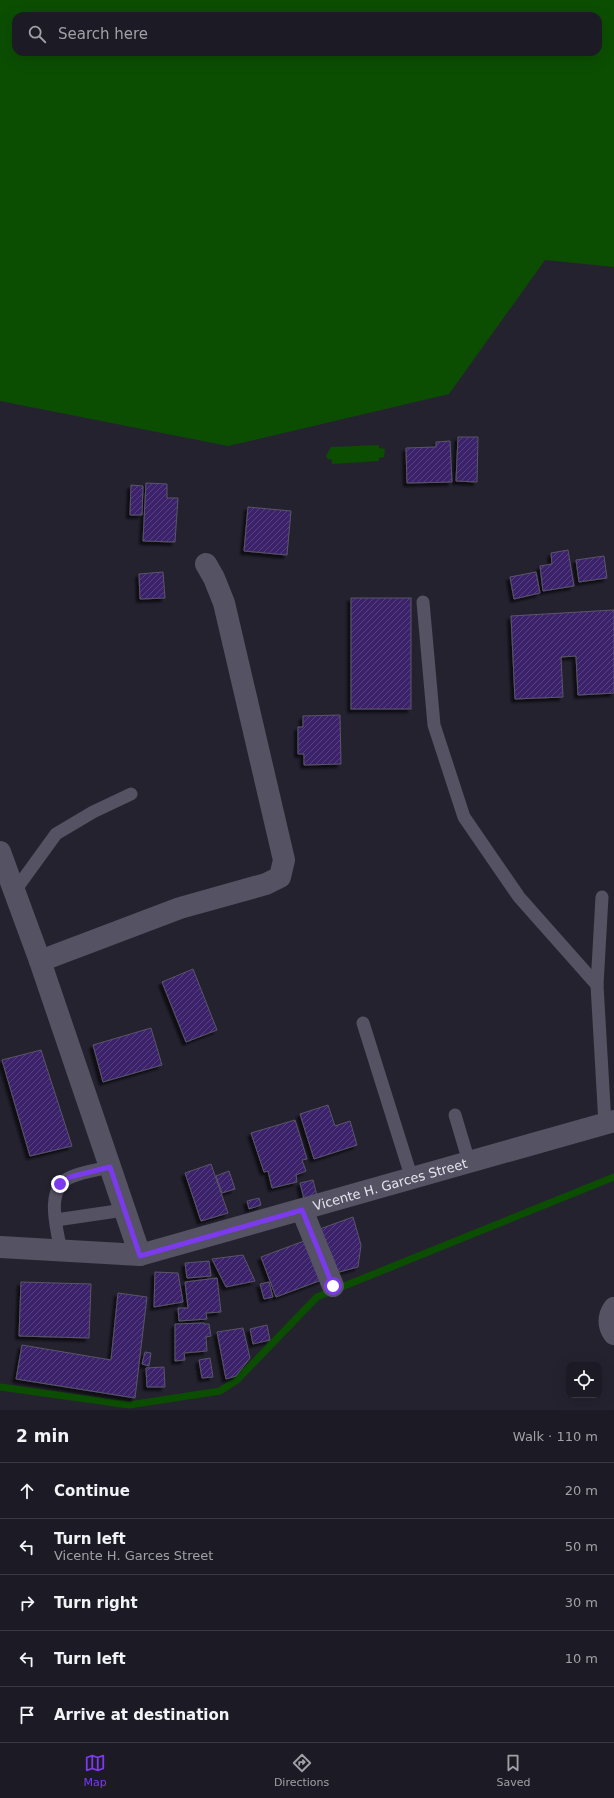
<!DOCTYPE html>
<html lang="en">
<head>
<meta charset="utf-8">
<style>
  body { margin:0; font-family:"DejaVu Sans",sans-serif; background:#292731; color:#f1f3f6 }
  .controls { position:absolute; right:12px; bottom:12px; display:grid; overflow:hidden; border-radius:8px; box-shadow:0 4px 16px #0002 }
  .controls button { width:36px; height:36px; display:grid; place-items:center; padding:0; border:0; border-bottom:1px solid #3a3841; background:#1c1a24; color:#f1f3f6; font:20px sans-serif }
  .stop { position:absolute; width:12px; height:12px; margin:-9px; border:3px solid #7c3aed; border-radius:50%; background:#fff }
  .stop.end { background:#7c3aed; border-color:#fff; box-shadow:0 1px 4px #0008 }
  .list { margin:0; padding:0; list-style:none }
  h2 { display:flex; justify-content:space-between; align-items:center; height:52px; margin:0; padding:0 16px; font-size:17px }
  h2 small { font-size:13px; font-weight:400; color:#a0a1a6 }
  .list li { display:grid; grid-template-columns:26px 1fr auto; gap:12px; align-items:center; box-sizing:border-box; height:56px; padding:0 16px; border-top:1px solid #3a3841 }
  .list b { display:block; font-size:15px; white-space:nowrap }
  .list p { margin:0; font-size:13px; white-space:nowrap; color:#a0a1a6 }
  .list em { font-size:13px; font-style:normal; color:#a0a1a6 }
  .icon { flex:none; width:22px; height:22px; fill:none; stroke:currentColor; stroke-width:2; stroke-linecap:round; stroke-linejoin:round }
  .map { position:relative; flex:none; width:614px; height:1410px; overflow:hidden }
  .search { position:absolute; background:#1c1a24; box-shadow:0 4px 16px #0002; left:12px; right:12px; top:12px; height:44px; display:flex; align-items:center; gap:10px; box-sizing:border-box; padding:0 14px; border-radius:12px; color:#a0a1a6; font-size:15px }
  .sheet { height:332px; background:#1c1a24 }
  nav { display:flex; justify-content:space-around; align-items:center; box-sizing:border-box; height:56px; border-top:1px solid #3a3841; background:#1c1a24; font-size:11px; color:#a0a1a6 }
  nav a { display:grid; justify-items:center; gap:2px }
  nav .on { color:#7c3aed }
  .map>svg:first-child { display:block }
</style>
</head>
<body>
<div class="map">
<svg width="614" height="1410" viewBox="0 0 614 1410">
  <defs>
    <pattern id="building-hatch" width="6" height="6" patternUnits="userSpaceOnUse"><rect width="6" height="6" fill="#3a226b"/><path d="M-1 1l2-2M0 6l6-6M5 7l2-2" fill="none" stroke="#564280"/></pattern>
    <filter id="shadow"><feDropShadow dx="-3.5" dy="3.5" stdDeviation="1" flood-color="#0009"/></filter>
  </defs>
  <rect width="100%" height="100%" fill="#252230"/>
  <g fill="#0b4e02" fill-rule="evenodd">
    <path d="M0,0h614v267l-69,-7 -96,134 -221,52 -228,-45zM16,16h582v36h-582z"/>
    <path d="M379,445v3l6,1 -1,8 -5,1v3l-47,3v-4l-4,-1 -2,-3 5,-9z"/>
  </g>
  <g fill="none" stroke-linecap="round" stroke-linejoin="round">
    <path stroke="#0b4e02" stroke-width="7" d="M0,1387l129,18 91,-14 17,-11 80,-83 297,-120"/>
  </g>
  <g fill="url(#building-hatch)" stroke="#595666" filter="url(#shadow)">
    <path d="M458,437h20l-1,45 -21,-1z"/>
    <path d="M450,441l2,41 -45,1 -1,-35 30,-1v-5z"/>
    <path d="M146,483l21,1v14h11l-3,44 -32,-1z"/>
    <path d="M131,485l12,1 -1,29h-12z"/>
    <path d="M248,507l43,4 -4,44 -43,-4z"/>
    <path d="M568,550l6,36 -31,5 -3,-25 12,-2 -1,-11z"/>
    <path d="M604,556l3,22 -28,4 -3,-22z"/>
    <path d="M163,572l2,26 -25,1 -1,-25z"/>
    <path d="M536,572l4,21 -26,6 -4,-22z"/>
    <rect x="351" y="598" width="60" height="111"/>
    <path d="M614,610v83l-36,2 -2,-39 -15,1 2,40 -48,2 -4,-83z"/>
    <path d="M340,715l1,49 -37,1v-11h-6v-27h5v-11z"/>
    <path d="M193,969l24,61 -31,12 -24,-60z"/>
    <path d="M151,1028l11,37 -59,17 -10,-37z"/>
    <path d="M41,1050l31,96 -42,10 -28,-96z"/>
    <path d="M328,1105l7,21 15,-5 7,24 -43,14 -14,-45z"/>
    <path d="M295,1120l12,39 -5,1 4,11 -10,4 1,7 -25,6 -4,-17 -4,1 -13,-39z"/>
    <path d="M211,1164l17,49 -27,8 -16,-48z"/>
    <path d="M229,1171l6,18 -13,4 -6,-17z"/>
    <path d="M313,1180l4,16 -13,3 -4,-16z"/>
    <path d="M259,1198l2,7 -12,4 -2,-8z"/>
    <path d="M353,1217l8,28 -3,22 -26,7 -15,-44z"/>
    <path d="M304,1241l23,37 -51,19 -15,-40z"/>
    <path d="M243,1255l12,26 -29,6 -14,-28z"/>
    <path d="M209,1261l2,15 -24,2 -2,-15z"/>
    <path d="M155,1272l23,1 5,29 -29,5z"/>
    <path d="M217,1278l4,34 -15,1 1,6 -28,2 -1,-13h10l-3,-26z"/>
    <path d="M21,1282l70,2 -2,54 -70,-2z"/>
    <path d="M269,1282l4,15 -9,2 -4,-15z"/>
    <path d="M118,1293l29,4 -12,101 -119,-19 6,-34 89,15z"/>
    <path d="M204,1323v1h5l2,12 -5,1 1,14 -23,2 1,7 -10,1v-37z"/>
    <path d="M267,1325l3,15 -17,4 -3,-15z"/>
    <path d="M243,1328l7,30 -14,18 -10,3 -9,-47z"/>
    <path d="M145,1352l6,1 -2,13 -7,-2z"/>
    <path d="M210,1358l3,19 -11,1 -3,-18z"/>
    <path d="M164,1367l1,20h-18l-1,-19z"/>
  </g>
  <g fill="none" stroke-linecap="round" stroke-linejoin="round">
    <g stroke="#555263" stroke-width="13">
      <path d="M423,602l11,123 30,92 55,80 78,88"/>
      <path d="M14,892l42,-58 37,-22 38,-18"/>
      <path d="M602,897l-5,88 8,139"/>
      <path d="M363,1023l49,156"/>
      <path d="M455,1115l14,47"/>
      <path d="M56,1220l68,-10"/>
      <path d="M61,1251c-4,-22 -17,-63 10,-74 12,-5 26,-7 39,-10"/>
    </g>
    <g stroke="#555263" stroke-width="22">
      <path d="M0,852l40,109 100,294"/>
      <path d="M40,961l140,-53 86,-24 14,-7 4,-17 -60,-257 -10,-25 -8,-14"/>
      <path d="M302,1210l31,76"/>
      <path d="M614,1308c-6,8 -6,18 0,26"/>
    </g>
    <path stroke="#555263" stroke-width="22" id="s1" d="M0,1247l140,8 474,-134"/>
  </g>
  <g fill="none" stroke-linecap="round" stroke-linejoin="round">
    <path stroke="#7c3aed" stroke-width="5" d="M60,1184l10,-7 40,-10 30,89 162,-46 31,76"/>
  </g>
  <g text-anchor="middle" stroke-width="4" stroke-linejoin="round" paint-order="stroke">
    <g font-size="13" fill="#e5e3ed" stroke="#0e0c13">
      <text dy="5" stroke="none"><textPath href="#s1" startOffset="400">Vicente H. Garces Street</textPath></text>
    </g>
  </g>
</svg>
<div class="controls">
<button><svg class="icon" aria-label="locate" viewBox="0 0 24 24"><circle cx="12" cy="12" r="6"/><path d="M12 2v4M12 18v4M2 12h4M18 12h4"/></svg></button>
</div>
<div class="stop" style="left:333px;top:1286px"></div>
<div class="stop end" style="left:60px;top:1184px"></div>
<div class="search"><svg class="icon" aria-label="search" viewBox="0 0 24 24"><circle cx="10" cy="10" r="6"/><path d="M15 15l6 6"/></svg>Search here</div>
</div>
<section class="sheet">
<h2>2 min<small>Walk · 110 m</small></h2>
<ul class="list">
<li><svg class="icon" aria-label="ahead" viewBox="0 0 24 24"><path d="M12 20V5M6 11l6-6 6 6"/></svg><div><b>Continue</b></div><em>20 m</em></li>
<li><svg class="icon" aria-label="left" viewBox="0 0 24 24"><path d="M17 20v-9H6M10 6l-5 5 5 5"/></svg><div><b>Turn left</b><p>Vicente H. Garces Street</p></div><em>50 m</em></li>
<li><svg class="icon" aria-label="right" viewBox="0 0 24 24"><path d="M7 20v-9h11M14 6l5 5-5 5"/></svg><div><b>Turn right</b></div><em>30 m</em></li>
<li><svg class="icon" aria-label="left" viewBox="0 0 24 24"><path d="M17 20v-9H6M10 6l-5 5 5 5"/></svg><div><b>Turn left</b></div><em>10 m</em></li>
<li><svg class="icon" aria-label="arrive" viewBox="0 0 24 24"><path d="M6 21V4h12l-3 4 3 4H6"/></svg><div><b>Arrive at destination</b></div></li>
</ul>
</section>
<nav>
<a class="on"><svg class="icon" aria-label="map" viewBox="0 0 24 24"><path d="M3 6l6-2 6 2 6-2v14l-6 2-6-2-6 2zM9 4v14M15 6v14"/></svg>Map</a>
<a><svg class="icon" aria-label="directions" viewBox="0 0 24 24"><path d="M12 3l9 9-9 9-9-9zM9 14v-3h6M13 9l2 2-2 2"/></svg>Directions</a>
<a><svg class="icon" aria-label="saved" viewBox="0 0 24 24"><path d="M7 4h10v16l-5-4-5 4z"/></svg>Saved</a>
</nav>
</body>
</html>
